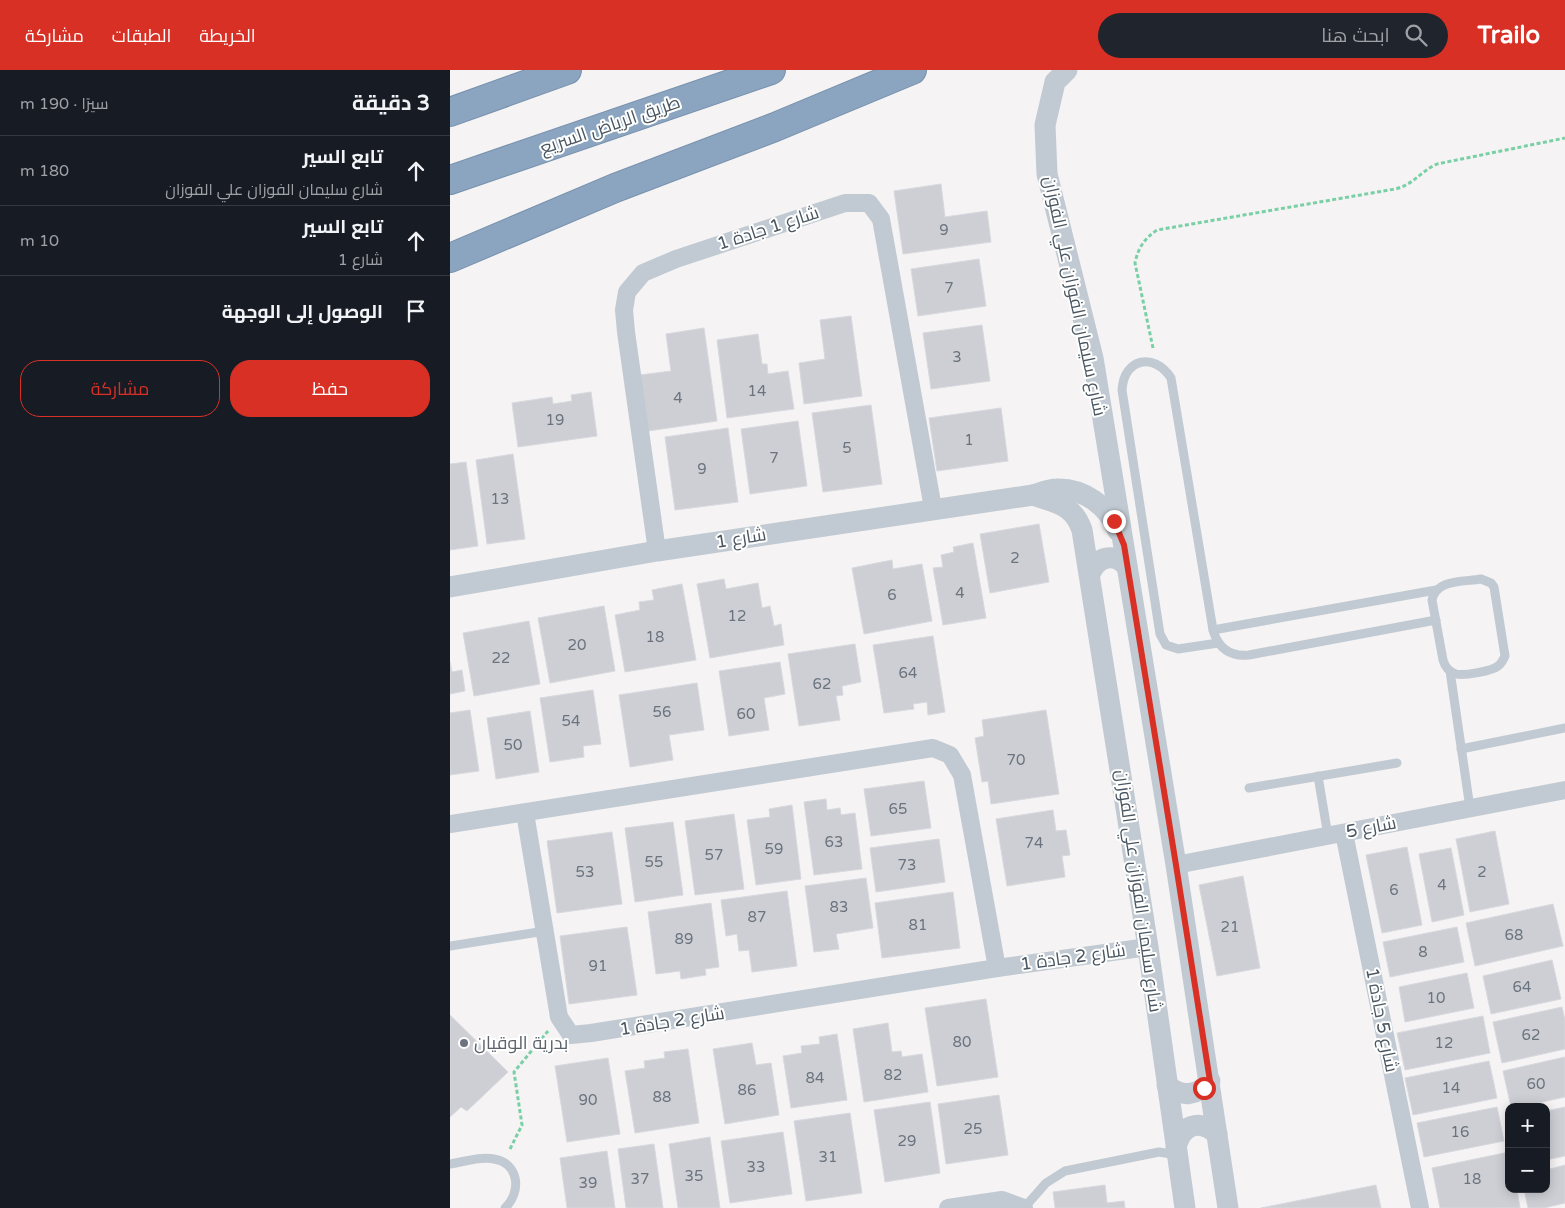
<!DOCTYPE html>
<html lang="ar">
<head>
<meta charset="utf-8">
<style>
  body { margin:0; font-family:"Varela Round",Cairo,sans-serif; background:#20242c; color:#f1f3f6; direction:rtl }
  .controls { position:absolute; right:15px; bottom:15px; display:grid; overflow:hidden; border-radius:10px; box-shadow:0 2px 12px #0003 }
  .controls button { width:45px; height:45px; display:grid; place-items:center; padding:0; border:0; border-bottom:1px solid #363941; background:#171b24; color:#f1f3f6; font:25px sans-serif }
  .stop { position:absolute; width:15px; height:15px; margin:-11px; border:4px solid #d93025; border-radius:50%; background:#fff }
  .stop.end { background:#d93025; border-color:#fff; box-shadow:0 1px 5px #0008 }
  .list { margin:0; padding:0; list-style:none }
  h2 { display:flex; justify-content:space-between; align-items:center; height:65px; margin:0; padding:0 20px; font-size:21px }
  h2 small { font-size:16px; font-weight:400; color:#9ea1a6 }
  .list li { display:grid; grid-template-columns:32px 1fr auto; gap:15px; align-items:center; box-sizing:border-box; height:70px; padding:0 20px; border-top:1px solid #363941 }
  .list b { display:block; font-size:19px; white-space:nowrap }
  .list p { margin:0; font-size:16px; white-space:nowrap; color:#9ea1a6 }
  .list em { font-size:16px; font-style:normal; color:#9ea1a6 }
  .actions { display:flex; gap:10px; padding:15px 20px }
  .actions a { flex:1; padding:11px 0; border:1px solid #d93025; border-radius:20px; text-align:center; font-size:18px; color:#d93025 }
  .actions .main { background:#d93025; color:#fff }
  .icon { flex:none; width:28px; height:28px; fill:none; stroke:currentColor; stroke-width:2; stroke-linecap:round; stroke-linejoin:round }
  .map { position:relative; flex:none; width:1115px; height:1138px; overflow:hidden; direction:ltr }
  header { display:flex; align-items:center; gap:30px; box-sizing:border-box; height:70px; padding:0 25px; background:#d93025; color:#fff }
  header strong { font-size:24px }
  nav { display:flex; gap:28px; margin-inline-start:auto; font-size:18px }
  .search { width:350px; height:45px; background:#20242c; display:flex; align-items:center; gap:12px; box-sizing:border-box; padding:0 18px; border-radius:28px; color:#9ea1a6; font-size:19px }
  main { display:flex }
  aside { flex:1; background:#171b24 }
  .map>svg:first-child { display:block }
</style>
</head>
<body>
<header>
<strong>Trailo</strong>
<div class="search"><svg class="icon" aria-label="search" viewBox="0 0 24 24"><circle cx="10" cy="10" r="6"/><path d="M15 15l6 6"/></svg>ابحث هنا</div>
<nav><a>الخريطة</a><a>الطبقات</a><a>مشاركة</a></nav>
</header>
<main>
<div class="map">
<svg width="1115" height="1138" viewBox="0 0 1115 1138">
  <rect width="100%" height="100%" fill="#f5f3f3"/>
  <g fill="#cdcfd5" stroke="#d7d9de">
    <path d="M491,114l4,33 42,-6 4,31 -88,12 -9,-63z"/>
    <path d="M529,189l7,47 -68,10 -7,-47z"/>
    <path d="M401,246l11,80 -58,8 -5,-41 26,-4 -5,-39z"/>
    <path d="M532,255l8,56 -59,8 -8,-56z"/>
    <path d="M254,258l13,93 -69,10 -8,-56 31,-4 -5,-37z"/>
    <path d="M308,264l4,30h5l1,10 20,-3 6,38 -67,9 -10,-78z"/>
    <path d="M141,322l6,44 -79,11 -6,-44 40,-6 1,7 19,-3 -1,-6z"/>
    <path d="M421,335l11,79 -59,8 -11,-79z"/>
    <path d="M551,338l7,53 -71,10 -8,-53z"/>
    <path d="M348,351l9,65 -57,8 -9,-65z"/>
    <path d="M278,358l10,74 -63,8 -10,-73z"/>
    <path d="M63,384l12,85 -38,5 -11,-84z"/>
    <path d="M16,392l12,84 -28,4v-86z"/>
    <path d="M589,454l10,58 -59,11 -10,-59z"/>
    <path d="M523,473l13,75 -43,7 -10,-57 10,-1 -2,-12 13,-3 -1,-5z"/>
    <path d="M442,490l1,9 29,-5 10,57 -68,13 -12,-66z"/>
    <path d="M274,509l2,10 32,-6 4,25 8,-2 4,20 7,-2 3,21 -74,13 -13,-74z"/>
    <path d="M232,514l14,76 -71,12 -10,-57 25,-5 -1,-8 15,-2 -2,-10z"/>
    <path d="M154,536l11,65 -65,12 -12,-65z"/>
    <path d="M79,551l11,63 -66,12 -11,-63z"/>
    <path d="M483,566l12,76 -17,3 -1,-13 -14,2 1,5 -30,4 -11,-68z"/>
    <path d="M405,574l6,38 -19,4 1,9 -7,1 4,24 -41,6 -11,-72z"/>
    <path d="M0,592l2,10 10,-2 3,21 -15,3z"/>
    <path d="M330,592l5,32 -21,4 5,32 -40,6 -10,-65z"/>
    <path d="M247,613l7,47 -35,5 4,25 -43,7 -11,-72z"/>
    <path d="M143,620l8,54 -18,2 1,11 -34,5 -10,-64z"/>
    <path d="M20,640l9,61 -29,4v-62z"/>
    <path d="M596,640l13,84 -68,10 -3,-23 -6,1 -7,-44 9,-2 -2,-16z"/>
    <path d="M80,641l9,61 -43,7 -9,-61z"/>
    <path d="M474,711l7,47 -60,8 -7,-47z"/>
    <path d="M376,729l1,11 13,-2 1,7 14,-2 7,56 -48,6 -10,-73z"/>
    <path d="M342,735l9,74 -45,6 -9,-65 23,-3 -1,-8z"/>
    <path d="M603,740l3,21 10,-1 4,25 -8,1 3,21 -58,9 -11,-67z"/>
    <path d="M284,744l10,75 -49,6 -10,-74z"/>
    <path d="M223,752l10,73 -48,7 -10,-74z"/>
    <path d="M1045,761l14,73 -39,8 -14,-73z"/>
    <path d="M162,762l10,72 -65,9 -10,-72z"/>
    <path d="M489,769l6,43 -69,10 -6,-44z"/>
    <path d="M957,777l15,78 -40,8 -16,-78z"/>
    <path d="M1001,778l13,67 -32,7 -13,-68z"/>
    <path d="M793,806l17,92 -43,8 -18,-91z"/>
    <path d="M416,808l7,50 -37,6 3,15 -25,3 -9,-66z"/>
    <path d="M337,821l10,75 -45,6 -3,-22 -10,1 -2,-17 -11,2 -5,-36z"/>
    <path d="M503,822l7,56 -78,10 -7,-55z"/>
    <path d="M261,833l8,64 -14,2 1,6 -25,4 -1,-8 -24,3 -8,-62z"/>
    <path d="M1103,834l10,42 -88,20 -9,-43z"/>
    <path d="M177,857l10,68 -68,9 -9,-68z"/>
    <path d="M1007,857l7,35 -74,15 -7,-35z"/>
    <path d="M1102,890l9,39 -70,15 -8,-38z"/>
    <path d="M1017,903l7,35 -69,14 -6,-35z"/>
    <path d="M536,929l12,78 -61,9 -12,-78z"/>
    <path d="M1112,937l3,13v29l-63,14 -9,-41z"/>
    <path d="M0,945l58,57 -41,39 -6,-4 -11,10z"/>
    <path d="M1033,946l7,37 -85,17 -8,-37z"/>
    <path d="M438,953l4,29 9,-1 1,6 20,-3 6,38 -64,10 -11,-73z"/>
    <path d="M387,964l10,66 -56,8 -8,-52 19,-3 -1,-7 19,-2 -1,-7z"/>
    <path d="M302,973l4,22 15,-2 8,52 -54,9 -12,-75z"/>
    <path d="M238,979l11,74 -64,10 -10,-62 20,-3 -1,-7 21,-3 -1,-6z"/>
    <path d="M1115,987v40l-45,10h-9l-8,-36z"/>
    <path d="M158,988l12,76 -53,8 -12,-76z"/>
    <path d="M1039,991l8,37 -84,17 -8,-37z"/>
    <path d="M549,1025l9,60 -62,9 -8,-60z"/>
    <path d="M480,1032l10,71 -55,9 -11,-72z"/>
    <path d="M1047,1037l7,34 -80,16 -7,-34z"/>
    <path d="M1115,1037v49l-19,4v-49z"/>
    <path d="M400,1043l12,80 -56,8 -12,-80z"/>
    <path d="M333,1062l9,62 -62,9 -9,-62z"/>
    <path d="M260,1067l10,71h-42l-9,-64z"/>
    <path d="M204,1074l9,64h-37l-8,-59z"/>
    <path d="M157,1081l8,57h-48l-7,-50z"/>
    <path d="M1059,1082v37h8l3,19h-80l-8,-40z"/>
    <path d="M1115,1095v38l-21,5h-16l-4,-19h22v-19z"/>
    <path d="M655,1115l2,18 17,-2 1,7h-70l-2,-16z"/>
    <path d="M926,1115l5,23h-120z"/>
  </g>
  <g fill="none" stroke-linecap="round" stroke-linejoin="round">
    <g stroke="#7690ad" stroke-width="30">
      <g id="motorway">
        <path d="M0,42l117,-42"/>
        <path d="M0,110l321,-110"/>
        <path d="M0,188l165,-70 160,-61 137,-57"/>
      </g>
    </g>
    <g stroke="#7ad0a6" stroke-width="3" stroke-dasharray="4 2.5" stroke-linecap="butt">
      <path d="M703,278l-18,-85c3,-15 9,-24 22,-33l238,-41c18,-4 26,-18 42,-25l128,-26"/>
      <path d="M60,1079l12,-24 -8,-53 34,-41"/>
    </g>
    <g stroke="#c1cad2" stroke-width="9">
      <path d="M1031,509l10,4 3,4 11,69c-2,4 -3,7 -7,10 -6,5 -34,10 -42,8 -7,-2 -11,-7 -13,-14l-11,-60c4,-21 32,-18 49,-21z"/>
      <path d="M763,560l223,-40"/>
      <path d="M768,573l-40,6 -12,-4 -6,-11 -38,-244c2,-32 32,-38 49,-12l42,252c5,18 17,27 36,25l187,-35"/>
      <path d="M1000,601l20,137"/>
      <path d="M1011,679l104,-21"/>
      <path d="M868,706l10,60"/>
      <path d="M799,718l148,-25"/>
      <path d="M0,876l95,-15"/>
      <path d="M0,1094c13,-2 31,-8 44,-5 25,4 28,33 11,49"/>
      <path d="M574,1138l22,-25 19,-12 94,-19 18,3"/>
    </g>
    <g stroke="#c1cad2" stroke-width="18">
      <path d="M207,481l-31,-219 -2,-22 3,-18 16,-19 33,-14 169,-56h24l12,16 52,289"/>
      <path d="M75,743l34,204 12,18 20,-2 406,-65 151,-21"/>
      <path d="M0,754l483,-76 17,7 12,20 35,193"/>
      <path d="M894,763l76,375"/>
      <path d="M726,795l389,-75"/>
      <path d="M498,1138l54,-8 22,8"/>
    </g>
    <g stroke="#c1cad2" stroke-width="21">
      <path d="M617,0l-12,12 -10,43 2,49 46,184 83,507 52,343"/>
      <path d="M583,425c23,8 40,9 49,35l66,417 37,261"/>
      <path d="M640,504c7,-18 25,-22 37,-7"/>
      <path d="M0,517l207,-36 376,-56c7,-2 16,-6 23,-6 28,-1 52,17 62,42"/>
      <path d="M717,1015c14,13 31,11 43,-4"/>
      <path d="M726,1078c5,-23 23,-30 41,-14"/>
    </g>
    <use href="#motorway" stroke="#8ba5c1" stroke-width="28"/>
  </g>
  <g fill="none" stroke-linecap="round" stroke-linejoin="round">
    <path stroke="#d93025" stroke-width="6" d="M664,451l10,24 52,320 34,216 -6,7"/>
  </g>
  <circle fill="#6b7280" stroke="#fff" stroke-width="2" cx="14" cy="973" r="5"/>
  <g text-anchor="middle" stroke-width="4" stroke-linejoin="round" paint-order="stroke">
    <g font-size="15" fill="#6b747e">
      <text x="494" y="165">9</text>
      <text x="499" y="223">7</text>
      <text x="507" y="292">3</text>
      <text x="307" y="326">14</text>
      <text x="228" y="333">4</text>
      <text x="105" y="355">19</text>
      <text x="519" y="375">1</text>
      <text x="397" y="383">5</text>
      <text x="324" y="393">7</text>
      <text x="252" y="404">9</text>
      <text x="50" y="434">13</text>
      <text x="565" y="493">2</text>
      <text x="510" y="528">4</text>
      <text x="442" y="530">6</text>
      <text x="287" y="551">12</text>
      <text x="205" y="572">18</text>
      <text x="127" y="580">20</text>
      <text x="51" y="593">22</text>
      <text x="458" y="608">64</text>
      <text x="372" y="619">62</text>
      <text x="212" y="647">56</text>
      <text x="296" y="649">60</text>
      <text x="121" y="656">54</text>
      <text x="63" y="680">50</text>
      <text x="566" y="695">70</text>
      <text x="448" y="744">65</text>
      <text x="384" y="777">63</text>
      <text x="584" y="778">74</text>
      <text x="324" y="784">59</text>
      <text x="264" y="790">57</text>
      <text x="204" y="797">55</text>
      <text x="457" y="800">73</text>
      <text x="135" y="807">53</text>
      <text x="1032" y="807">2</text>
      <text x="992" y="820">4</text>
      <text x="944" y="825">6</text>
      <text x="389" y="842">83</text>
      <text x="307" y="852">87</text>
      <text x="468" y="860">81</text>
      <text x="780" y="862">21</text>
      <text x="1064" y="870">68</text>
      <text x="234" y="874">89</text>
      <text x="973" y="887">8</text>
      <text x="148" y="901">91</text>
      <text x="1072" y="922">64</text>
      <text x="986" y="933">10</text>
      <text x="1081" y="970">62</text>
      <text x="512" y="977">80</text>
      <text x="994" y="978">12</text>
      <text x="443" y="1010">82</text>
      <text x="365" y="1013">84</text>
      <text x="1086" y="1019">60</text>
      <text x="1001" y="1023">14</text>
      <text x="297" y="1025">86</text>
      <text x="212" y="1032">88</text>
      <text x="138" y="1035">90</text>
      <text x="523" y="1064">25</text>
      <text x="1010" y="1067">16</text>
      <text x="457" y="1076">29</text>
      <text x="378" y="1092">31</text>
      <text x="306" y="1102">33</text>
      <text x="244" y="1111">35</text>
      <text x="190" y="1114">37</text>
      <text x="1022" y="1114">18</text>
      <text x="138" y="1118">39</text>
    </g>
    <g font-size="18" fill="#4a5661" stroke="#fff">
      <text transform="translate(160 55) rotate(-19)" y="6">طريق الرياض السريع</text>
      <text transform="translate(318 158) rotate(-18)" y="6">شارع 1 جادة 1</text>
      <text transform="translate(625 226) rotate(78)" y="6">شارع سليمان الفوزان علي الفوزان</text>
      <text transform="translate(291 468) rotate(-9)" y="6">شارع 1</text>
      <text transform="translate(921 757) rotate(-11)" y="6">شارع 5</text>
      <text transform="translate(689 821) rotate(82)" y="6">شارع سليمان الفوزان علي الفوزان</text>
      <text transform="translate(623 887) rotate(-8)" y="6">شارع 2 جادة 1</text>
      <text transform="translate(932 950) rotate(79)" y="6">شارع 5 جادة 1</text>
      <text transform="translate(222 951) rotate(-9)" y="6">شارع 2 جادة 1</text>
    </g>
    <g font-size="18" fill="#5b616d" stroke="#fff" text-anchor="start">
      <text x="24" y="979">بدرية الوقيان</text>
    </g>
  </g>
</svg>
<div class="controls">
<button>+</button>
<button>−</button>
</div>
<div class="stop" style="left:754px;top:1018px"></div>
<div class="stop end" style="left:664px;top:451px"></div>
</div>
<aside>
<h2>3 دقيقة<small>سيرًا · 190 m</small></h2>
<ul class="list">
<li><svg class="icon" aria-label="ahead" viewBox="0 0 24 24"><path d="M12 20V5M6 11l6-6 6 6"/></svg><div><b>تابع السير</b><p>شارع سليمان الفوزان علي الفوزان</p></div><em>180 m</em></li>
<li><svg class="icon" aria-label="ahead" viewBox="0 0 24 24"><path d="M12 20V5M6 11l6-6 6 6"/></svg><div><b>تابع السير</b><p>شارع 1</p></div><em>10 m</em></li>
<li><svg class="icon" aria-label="arrive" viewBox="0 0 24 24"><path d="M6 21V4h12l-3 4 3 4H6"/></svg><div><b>الوصول إلى الوجهة</b></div></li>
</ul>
<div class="actions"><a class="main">حفظ</a><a>مشاركة</a></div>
</aside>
</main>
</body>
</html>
